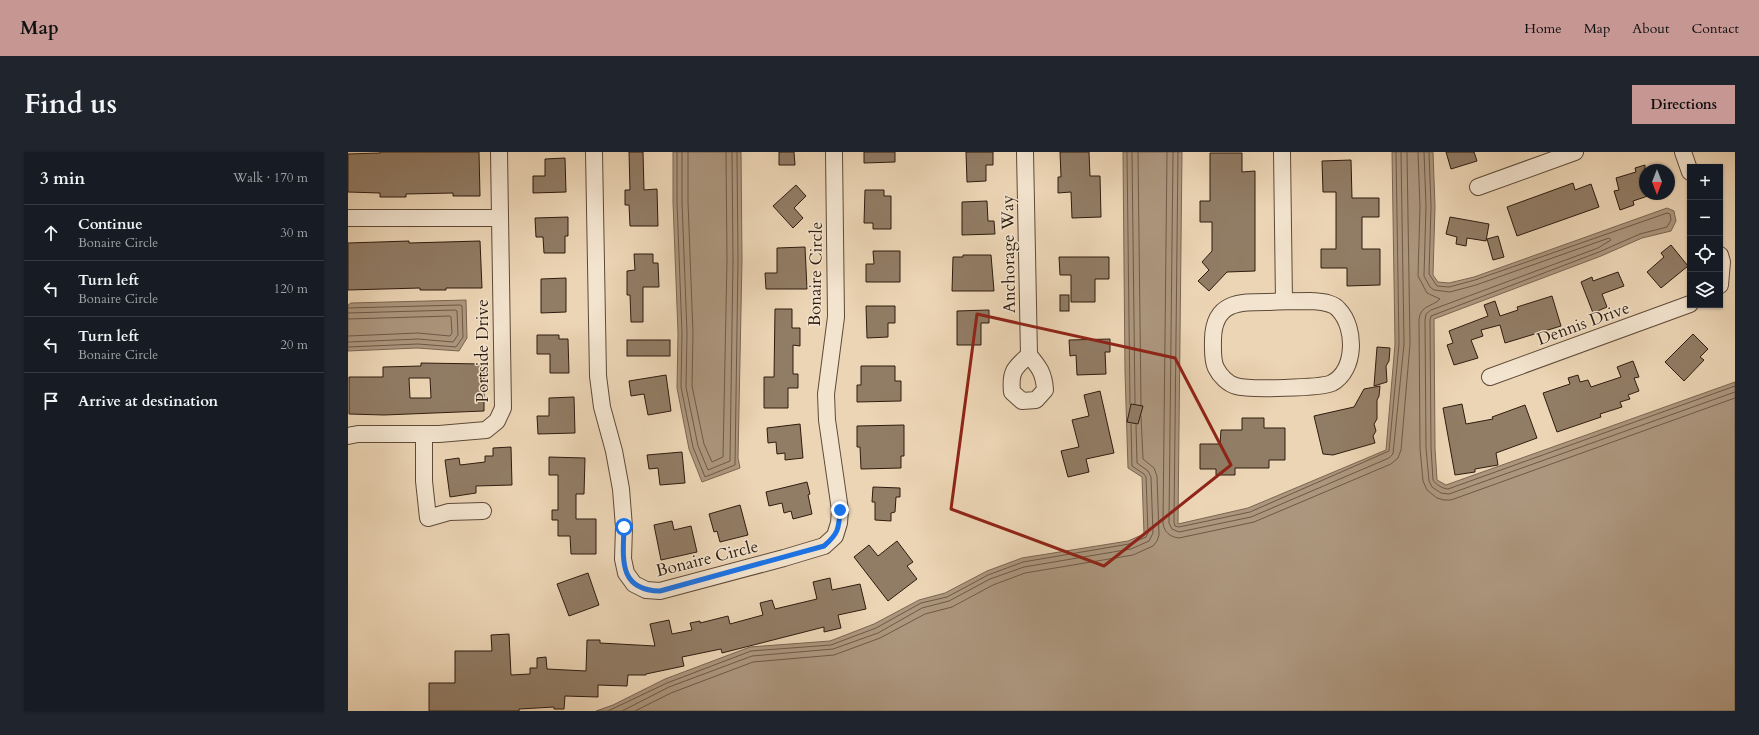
<!DOCTYPE html>
<html lang="en">
<head>
<meta charset="utf-8">
<style>
  body { margin:0; font-family:Cardo,serif; background:#20242c; color:#f1f3f6 }
  .controls { position:absolute; right:12px; top:12px; display:grid; overflow:hidden; border-radius:0px; box-shadow:0 1px 3px #0004 }
  .controls button { width:36px; height:36px; display:grid; place-items:center; padding:0; border:0; border-bottom:1px solid #363941; background:#171b24; color:#f1f3f6; font:20px sans-serif }
  .compass { position:absolute; left:1291px; top:12px; width:36px; height:36px; border-radius:50%; background:#171b24; box-shadow:0 1px 3px #0004; rotate:180deg }
  .stop { position:absolute; width:12px; height:12px; margin:-9px; border:3px solid #1a73e8; border-radius:50%; background:#fff }
  .stop.end { background:#1a73e8; border-color:#fff; box-shadow:0 1px 4px #0008 }
  .list { margin:0; padding:0; list-style:none }
  h2 { display:flex; justify-content:space-between; align-items:center; height:52px; margin:0; padding:0 16px; font-size:17px }
  h2 small { font-size:13px; font-weight:400; color:#9ea1a6 }
  .list li { display:grid; grid-template-columns:26px 1fr auto; gap:12px; align-items:center; box-sizing:border-box; height:56px; padding:0 16px; border-top:1px solid #363941 }
  .list b { display:block; font-size:15px; white-space:nowrap }
  .list p { margin:0; font-size:13px; white-space:nowrap; color:#9ea1a6 }
  .list em { font-size:13px; font-style:normal; color:#9ea1a6 }
  .icon { flex:none; width:22px; height:22px; fill:none; stroke:currentColor; stroke-width:2; stroke-linecap:round; stroke-linejoin:round }
  .map { position:relative; flex:none; width:1387px; height:559px; overflow:hidden; border-radius:0px }
  header { display:flex; align-items:center; gap:24px; box-sizing:border-box; height:56px; padding:0 20px; background:#c59692; color:#111 }
  header strong { font-size:19px }
  nav { display:flex; gap:22px; margin-inline-start:auto; font-size:14px }
  .intro { display:flex; align-items:center; justify-content:space-between; box-sizing:border-box; height:96px; padding:0 24px }
  h1 { margin:0; font-size:28px }
  .button { padding:10px 18px; border-radius:0px; background:#c59692; color:#111; font-size:14px; font-weight:700 }
  main { display:flex; gap:24px; padding:0 24px }
  aside { flex:1; background:#171b24; border-radius:0px; box-shadow:0 1px 3px #0004 }
  .map>svg:first-child { display:block }
</style>
</head>
<body>
<header>
<strong>Map</strong>
<nav><a>Home</a><a>Map</a><a>About</a><a>Contact</a></nav>
</header>
<div class="intro"><h1>Find us</h1><a class="button">Directions</a></div>
<main>
<aside>
<h2>3 min<small>Walk · 170 m</small></h2>
<ul class="list">
<li><svg class="icon" aria-label="ahead" viewBox="0 0 24 24"><path d="M12 20V5M6 11l6-6 6 6"/></svg><div><b>Continue</b><p>Bonaire Circle</p></div><em>30 m</em></li>
<li><svg class="icon" aria-label="left" viewBox="0 0 24 24"><path d="M17 20v-9H6M10 6l-5 5 5 5"/></svg><div><b>Turn left</b><p>Bonaire Circle</p></div><em>120 m</em></li>
<li><svg class="icon" aria-label="left" viewBox="0 0 24 24"><path d="M17 20v-9H6M10 6l-5 5 5 5"/></svg><div><b>Turn left</b><p>Bonaire Circle</p></div><em>20 m</em></li>
<li><svg class="icon" aria-label="arrive" viewBox="0 0 24 24"><path d="M6 21V4h12l-3 4 3 4H6"/></svg><div><b>Arrive at destination</b></div></li>
</ul>
</aside>
<div class="map">
<svg width="1387" height="559" viewBox="0 0 1387 559">
  <rect width="100%" height="100%" fill="#ecd5b5"/>
  <filter id="stains"><feTurbulence type="fractalNoise" baseFrequency=".005" numOctaves="4"/><feColorMatrix values="0 0 0 0 .2 0 0 0 0 .09 0 0 0 0 .02 0 0 0 .5 -.17"/></filter>
  <radialGradient id="worn" r=".72"><stop offset=".6" stop-color="#630" stop-opacity="0"/><stop offset="1" stop-color="#630" stop-opacity=".3"/></radialGradient>
  <g fill="#ac967d" stroke="#7a6551">
    <path d="M325,0h68l1,108 -4,198 2,10 -38,14 -13,-33 -12,-61 1,-55 -5,-131z"/>
    <path d="M775,0h59l-4,372 70,-16 138,-58 9,-106 -3,-192h41l2,54 -2,69 5,7 11,1 25,-6 193,-69 7,3 2,10 -5,10 -29,7 -41,18 -167,63 1,129 2,32 9,5 289,-103v329h-1139l17,-6 52,-26 85,-32 80,-6 44,-17 45,-24 26,-7 42,-22 35,-13 106,-17 16,-7 -2,-57 -14,-9 -3,-96z"/>
    <path d="M118,148l1,38 -8,13 -42,-3 -69,3v-46l3,-2z"/>
  </g>
  <g fill="none" stroke-linecap="round" stroke-linejoin="round">
    <g stroke="#6e5946" stroke-width="1">
      <path d="M329,0v50l5,131 -1,54 12,60 12,30 30,-12 3,-205 -1,-108"/>
      <path d="M334,0v50l5,131 -1,54 12,59 10,24 22,-9 3,-201 -1,-108"/>
      <path d="M340,0v50l5,131 -1,53 12,58 8,18 11,-5 4,-197 -1,-108"/>
      <path d="M779,0l3,252"/>
      <path d="M784,0l3,252"/>
      <path d="M790,0l3,253"/>
      <path d="M819,0l-4,371c1,9 7,14 16,15l75,-16 137,-58 7,-6 3,-8 9,-106 -3,-192"/>
      <path d="M825,0l-4,371 3,6 7,3 72,-15 138,-59 4,-4 11,-110 -3,-192"/>
      <path d="M830,0l-4,370 1,4 4,1 71,-15 139,-61 10,-107 -3,-192"/>
      <path d="M1070,0l2,55 -2,69 9,17 13,6c-8,8 -19,6 -21,20l1,129 3,33 4,9 10,8 7,2h7l284,-102"/>
      <path d="M1076,0l2,54 -2,70 6,11 4,3 16,2 26,-7 133,-47 2,2 -13,8 -167,62 -5,4 -1,6 1,128 3,33 3,6 9,6 8,1 286,-102"/>
      <path d="M1081,0l2,54 -2,68 8,12 12,1 26,-7 192,-67 3,1 1,6 -4,7 -27,7 -41,18 -168,64 -1,4 1,128 2,32c2,4 10,9 15,9l287,-103"/>
      <path d="M0,156l112,-3 2,1 1,31 -7,10 -38,-3 -70,3"/>
      <path d="M0,161l107,-3 2,1 1,24 -5,7 -35,-3 -70,3"/>
      <path d="M0,167l102,-3 1,1 1,16 -2,3 -32,-3 -70,3"/>
      <path d="M260,559l59,-28 84,-32 80,-6 45,-17 45,-25 26,-6 41,-22 35,-13 106,-18 17,-7 2,-4 -2,-56 -2,-3 -12,-8 -1,-42"/>
      <path d="M274,559l47,-24 83,-31 81,-7 45,-16 44,-25 27,-7 41,-22 34,-12 107,-18 18,-8 4,-8 -2,-56 -3,-6 -11,-8 -1,-38"/>
      <path d="M287,559l36,-18 82,-31 81,-7 46,-17 45,-24 27,-7 41,-22 32,-12 108,-18 20,-9 4,-5 2,-6 -2,-59 -3,-8 -11,-9 -2,-43"/>
    </g>
  </g>
  <g fill="#917c65" stroke="#2f1c0f" fill-rule="evenodd">
    <path d="M32,0h99l1,44h-27v-3l-47,1v3h-26v-4l-32,-1v-38l32,-1z"/>
    <path d="M281,0h14l1,38 13,-1 1,37h-28l-1,-21h-4v-15h5z"/>
    <path d="M431,0h15l1,13h-16z"/>
    <path d="M516,0h31v10l-31,1z"/>
    <path d="M618,0h27v13h-7v16l-19,1z"/>
    <path d="M712,0h29l1,24h10l1,41 -29,1 -1,-26 -13,1v-16h3z"/>
    <path d="M1098,0h28l3,9 -26,8z"/>
    <path d="M862,1h32v19l13,-1v100l-28,1 -18,19 -11,-10 11,-11 -7,-8 10,-11v-29h-12v-21h10z"/>
    <path d="M217,6l1,34 -33,1v-17h12v-17z"/>
    <path d="M1003,8l1,38h27v19h-17v32h18v36l-33,1v-18h-26v-19h15v-57h-13l-1,-31z"/>
    <path d="M1297,13v29h2l1,2 -15,5 1,4 -14,5 -6,-19 5,-1 -3,-12 20,-6 -1,-4z"/>
    <path d="M1225,31l2,7 16,-6 8,23 -82,29 -10,-29z"/>
    <path d="M448,33l10,11 -12,12 9,10 -10,10 -20,-22z"/>
    <path d="M517,38h19v6h7v33h-18v-6h-9z"/>
    <path d="M639,49l1,20h6l1,13 -33,1v-33z"/>
    <path d="M220,65v19h-3v17h-21l-1,-16h-7l-1,-19z"/>
    <path d="M1102,65l39,7 -3,17 -19,-3 -1,8 -10,-2 1,-7 -11,-3z"/>
    <path d="M1150,84l6,21 -11,3 -6,-21z"/>
    <path d="M61,89v2l71,-2 2,47h-36v2h-26v-2l-72,2v-47z"/>
    <path d="M1323,93l17,21 -27,22 -14,-16 17,-15 -3,-4z"/>
    <path d="M457,95l2,42h-41l-1,-16h12v-25z"/>
    <path d="M525,99h27v31h-34v-18h8z"/>
    <path d="M286,102h19v9h5l1,24h-16v35h-12l-1,-27h-3v-24l8,-1z"/>
    <path d="M615,103h28l3,36h-42l1,-34h10z"/>
    <path d="M711,105h50v22h-14v23h-24v-27h-11z"/>
    <path d="M1270,120l6,14 -22,8 5,13 -14,6 -12,-31 11,-5 1,4z"/>
    <path d="M218,126v34l-25,1v-34z"/>
    <rect x="712" y="143" width="9" height="16"/>
    <path d="M1204,144l9,30 -56,17 -5,-18 -19,5 2,6 -12,4 7,18 -24,7 -7,-20 6,-2 -4,-12 39,-15 -4,-11 11,-4 5,15 18,-6 -1,-3z"/>
    <path d="M518,154h29v17h-7v14l-21,1z"/>
    <path d="M427,157h17v19h8v18l-7,-1v29h5v14h-10v20h-24v-31h10z"/>
    <path d="M641,158v13h-8v22h-24v-34z"/>
    <path d="M1345,182l15,15 -8,8 4,3 -20,21 -19,-19z"/>
    <path d="M189,183h22v4h9l1,34h-19v-19h-13z"/>
    <path d="M762,187v13h-5l1,22 -29,1 -1,-20 -6,1 -1,-16z"/>
    <rect x="279" y="188" width="43" height="16"/>
    <path d="M1029,195l13,1 -1,13 -3,5 1,16 -13,4z"/>
    <path d="M1285,209l6,16 -5,1 5,13 -11,4 2,4 -10,3 2,5 -22,7 1,3 -44,15 -14,-39 27,-9 -2,-6 10,-3 2,7 8,-2 3,7 30,-10 -4,-10z"/>
    <path d="M73,211l63,1v47l-100,4 -35,-1v-37h34v-10l38,-1zM61,226h21l1,20h-21z"/>
    <path d="M513,214h34v15h6v20l-44,1v-17h4z"/>
    <path d="M318,223l5,36 -23,4 -4,-21 -13,2 -2,-15z"/>
    <path d="M1032,234l-1,10 -2,4v19l-3,5 2,7 -3,5 2,7 -42,12 -10,-1 -9,-38 40,-9 10,-18z"/>
    <path d="M752,239l14,62 -28,6 3,13 -21,5 -7,-26 18,-4 -7,-27 17,-4 -5,-21z"/>
    <path d="M226,245l1,36 -37,1 -1,-18h12v-18z"/>
    <path d="M783,252l12,2 -5,18 -11,-2z"/>
    <path d="M1114,252l4,20 27,-5 -1,-2 33,-12 12,33 -41,15 2,12 -23,4v3l-20,3 -12,-67z"/>
    <path d="M894,266h22v10h21v32h-16v8h-34v7h-19v-6h-16v-25h20l1,-14h21z"/>
    <path d="M452,272l3,34 -18,2v-7l-8,1 -1,-12 -8,1 -1,-15z"/>
    <path d="M556,273v31h-3v12l-40,1 -1,-22h-3v-21z"/>
    <path d="M163,295l1,38 -36,1v7l-26,4 -5,-37 14,-2 1,7 25,-3v-6h8v-8z"/>
    <path d="M334,300l3,31 -25,2 -2,-17 -9,1 -2,-14z"/>
    <path d="M201,305l36,1 -1,36h-8v25h20v35h-25l-1,-18h-12v-16h-6v-10h6v-35h-9z"/>
    <path d="M459,330l3,12 -2,1 4,19 -19,5 -2,-8 -7,2 -2,-10 -13,3 -3,-14z"/>
    <path d="M525,335l27,1v9h-4l-1,15 -4,1v8l-16,-1v-18h-3z"/>
    <path d="M392,353l8,30 -28,7 -3,-11 -3,1 -5,-18z"/>
    <path d="M324,369l2,9 17,-4 6,26 -36,8 -7,-35z"/>
    <path d="M549,389l16,21 -6,4 10,13 -29,22 -34,-44 15,-12 9,11z"/>
    <path d="M240,421l11,32 -30,11 -12,-32z"/>
    <path d="M482,426l2,12 28,-6 6,25 -28,6 3,13 -17,4v-5l-102,26 -1,-4 -39,8 2,9 -38,8v1h-18l-1,11 -29,-1v12l-33,-1 -1,13h-10v-2l-35,2v2h-90v-28h26v-32h37l-1,-16 18,-1 2,41 19,-1v-6h7v-10l9,-1 1,12 39,2 1,-31h13v3l55,3 -5,-22 19,-4 3,14 20,-4 -2,-7 10,-2v2l28,-7 2,8 33,-9 -3,-12 12,-3 3,9 42,-10 -4,-17z"/>
  </g>
  <g fill="none" stroke-linecap="round" stroke-linejoin="round">
    <g stroke="#5e4a38" stroke-width="18">
      <g id="minor">
        <path d="M246,0l4,224 4,31 12,44 7,38 3,38 -1,32 3,14 8,11 12,6 14,1 124,-33 40,-12 11,-10 4,-13 1,-13 -13,-90 -1,-26 10,-77 -2,-165"/>
        <path d="M677,0l4,203"/>
        <path d="M934,0l2,149"/>
        <path d="M1335,0l7,20"/>
        <path d="M1130,35l97,-35"/>
        <path d="M0,66h151"/>
        <path d="M1372,103l2,7 -2,23"/>
        <path d="M963,149c10,1 22,1 28,9 17,18 17,60 -7,73 -10,5 -84,7 -96,3 -8,-2 -16,-10 -20,-18 -4,-8 -3,-20 -3,-29 1,-38 27,-37 56,-37 14,-1 28,-1 42,-1z"/>
        <path d="M681,203c10,12 15,18 16,35l-9,10 -14,1 -10,-9c-2,-20 2,-24 17,-37z"/>
        <path d="M1142,225l200,-73"/>
        <path d="M76,282v47l4,37 21,-6 34,-1"/>
        <path d="M0,284l10,-2h81l47,-4 11,-9 6,-13 -4,-256"/>
      </g>
    </g>
    <use href="#minor" stroke="#f3e4cf" stroke-width="16"/>
  </g>
  <g fill="none" stroke-linecap="round" stroke-linejoin="round">
    <path stroke="#1a73e8" stroke-width="5" d="M276,375c-1,32 -6,63 36,64l164,-45c14,-12 15,-17 16,-36"/>
  </g>
  <path fill="none" stroke="#8f2418" stroke-width="3" stroke-linejoin="round" d="M629,162l198,44 56,107 -127,101 -153,-57z"/>
  <g text-anchor="middle" stroke-width="3" stroke-linejoin="round" paint-order="stroke">
    <g font-size="17" fill="#2f1c0f" stroke="#f3e4cf">
      <text transform="translate(660 102) rotate(-91)" y="6">Anchorage Way</text>
      <text transform="translate(467 122) rotate(-89)" y="6">Bonaire Circle</text>
      <text transform="translate(1235 171) rotate(-20)" y="6">Dennis Drive</text>
      <text transform="translate(134 199) rotate(-90)" y="6">Portside Drive</text>
      <text transform="translate(359 406) rotate(-14)" y="6">Bonaire Circle</text>
    </g>
  </g>
  <rect width="100%" height="100%" filter="url(#stains)"/>
  <rect width="100%" height="100%" fill="url(#worn)"/>
</svg>
<div class="controls">
<button>+</button>
<button>−</button>
<button><svg class="icon" aria-label="locate" viewBox="0 0 24 24"><circle cx="12" cy="12" r="6"/><path d="M12 2v4M12 18v4M2 12h4M18 12h4"/></svg></button>
<button><svg class="icon" aria-label="layers" viewBox="0 0 24 24"><path d="M12 4l9 5-9 5-9-5zM3 14l9 5 9-5"/></svg></button>
</div>
<svg class="compass" viewBox="-18 -18 36 36"><path d="M0-13l5 13h-10z" fill="#e53935"/><path d="M0 13l5-13h-10z" fill="#9ea1a6"/></svg>
<div class="stop" style="left:276px;top:375px"></div>
<div class="stop end" style="left:492px;top:358px"></div>
</div>
</main>
</body>
</html>
